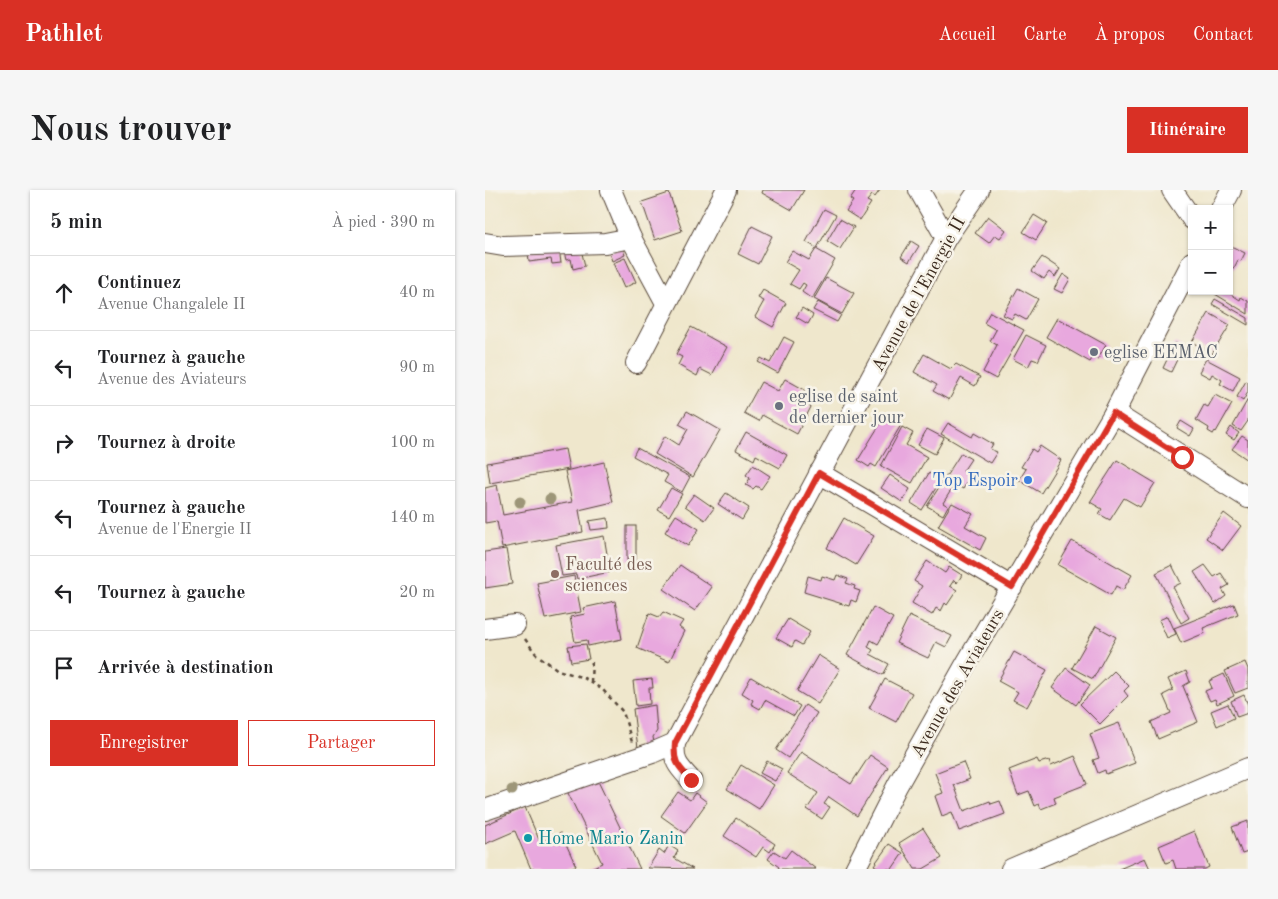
<!DOCTYPE html>
<html lang="fr">
<head>
<meta charset="utf-8">
<style>
  body { margin:0; font-family:"Old Standard TT",serif; background:#f6f6f6; color:#202124 }
  .controls { position:absolute; right:15px; top:15px; display:grid; overflow:hidden; border-radius:0px; box-shadow:0 1px 4px #0004 }
  .controls button { width:45px; height:45px; display:grid; place-items:center; padding:0; border:0; border-bottom:1px solid #e0e0e0; background:#fff; color:#202124; font:25px sans-serif }
  .stop { position:absolute; width:15px; height:15px; margin:-11px; border:4px solid #d93025; border-radius:50%; background:#fff }
  .stop.end { background:#d93025; border-color:#fff; box-shadow:0 1px 5px #0008 }
  .list { margin:0; padding:0; list-style:none }
  h2 { display:flex; justify-content:space-between; align-items:center; height:65px; margin:0; padding:0 20px; font-size:21px }
  h2 small { font-size:16px; font-weight:400; color:#757577 }
  .list li { display:grid; grid-template-columns:32px 1fr auto; gap:15px; align-items:center; box-sizing:border-box; height:75px; padding:0 20px; border-top:1px solid #e0e0e0 }
  .list b { display:block; font-size:19px; white-space:nowrap }
  .list p { margin:0; font-size:16px; white-space:nowrap; color:#757577 }
  .list em { font-size:16px; font-style:normal; color:#757577 }
  .actions { display:flex; gap:10px; padding:15px 20px }
  .actions a { flex:1; padding:11px 0; border:1px solid #d93025; border-radius:0px; text-align:center; font-size:18px; color:#d93025 }
  .actions .main { background:#d93025; color:#fff }
  .icon { flex:none; width:28px; height:28px; fill:none; stroke:currentColor; stroke-width:2; stroke-linecap:round; stroke-linejoin:round }
  .map { position:relative; flex:none; width:763px; height:679px; overflow:hidden; border-radius:0px }
  header { display:flex; align-items:center; gap:30px; box-sizing:border-box; height:70px; padding:0 25px; background:#d93025; color:#fff }
  header strong { font-size:24px }
  nav { display:flex; gap:28px; margin-inline-start:auto; font-size:18px }
  .intro { display:flex; align-items:center; justify-content:space-between; box-sizing:border-box; height:120px; padding:0 30px }
  h1 { margin:0; font-size:35px }
  .button { padding:12px 22px; border-radius:0px; background:#d93025; color:#fff; font-size:18px; font-weight:700 }
  main { display:flex; gap:30px; padding:0 30px }
  aside { flex:1; background:#fff; border-radius:0px; box-shadow:0 1px 4px #0004 }
  .map>svg:first-child { display:block }
</style>
</head>
<body>
<header>
<strong>Pathlet</strong>
<nav><a>Accueil</a><a>Carte</a><a>À propos</a><a>Contact</a></nav>
</header>
<div class="intro"><h1>Nous trouver</h1><a class="button">Itinéraire</a></div>
<main>
<aside>
<h2>5 min<small>À pied · 390 m</small></h2>
<ul class="list">
<li><svg class="icon" aria-label="ahead" viewBox="0 0 24 24"><path d="M12 20V5M6 11l6-6 6 6"/></svg><div><b>Continuez</b><p>Avenue Changalele II</p></div><em>40 m</em></li>
<li><svg class="icon" aria-label="left" viewBox="0 0 24 24"><path d="M17 20v-9H6M10 6l-5 5 5 5"/></svg><div><b>Tournez à gauche</b><p>Avenue des Aviateurs</p></div><em>90 m</em></li>
<li><svg class="icon" aria-label="right" viewBox="0 0 24 24"><path d="M7 20v-9h11M14 6l5 5-5 5"/></svg><div><b>Tournez à droite</b></div><em>100 m</em></li>
<li><svg class="icon" aria-label="left" viewBox="0 0 24 24"><path d="M17 20v-9H6M10 6l-5 5 5 5"/></svg><div><b>Tournez à gauche</b><p>Avenue de l'Energie II</p></div><em>140 m</em></li>
<li><svg class="icon" aria-label="left" viewBox="0 0 24 24"><path d="M17 20v-9H6M10 6l-5 5 5 5"/></svg><div><b>Tournez à gauche</b></div><em>20 m</em></li>
<li><svg class="icon" aria-label="arrive" viewBox="0 0 24 24"><path d="M6 21V4h12l-3 4 3 4H6"/></svg><div><b>Arrivée à destination</b></div></li>
</ul>
<div class="actions"><a class="main">Enregistrer</a><a>Partager</a></div>
</aside>
<div class="map">
<svg width="763" height="679" viewBox="0 0 763 679">
  <rect width="100%" height="100%" fill="#f7f3e8"/>
  <filter id="ink" filterUnits="userSpaceOnUse"><feTurbulence type="fractalNoise" baseFrequency=".02" numOctaves="2"/><feDisplacementMap in="SourceGraphic" scale="10" xChannelSelector="R" yChannelSelector="G"/><feConvolveMatrix kernelMatrix="1 2 1 2 8 2 1 2 1" color-interpolation-filters="sRGB"/></filter>
  <filter id="wash" filterUnits="userSpaceOnUse"><feTurbulence type="fractalNoise" baseFrequency=".0096" numOctaves="4" result="noise"/><feDisplacementMap in="SourceGraphic" scale="20" xChannelSelector="R" yChannelSelector="G"/><feGaussianBlur stdDeviation="1.12" result="paint"/><feColorMatrix in="noise" values="0 0 0 0 0 0 0 0 0 0 0 0 0 0 0 0 0 1.4 0 .05"/><feComposite in="paint" operator="in"/></filter>
  <g filter="url(#wash)">
    <rect width="100%" height="100%" fill="#efe7cc"/>
    <g id="blocks">
      <g fill="#e8a8de">
        <path d="M278,0h41l-12,20 -30,-17z"/>
        <path d="M371,0h24l-5,7 -3,-2 -5,6 4,2 -11,17 -14,-9 7,-10 -3,-2z"/>
        <path d="M184,3l13,38 -27,9 -13,-38z"/>
        <path d="M339,19l12,6 -19,33 -11,-6z"/>
        <path d="M549,25l13,8 -11,17 -13,-8z"/>
        <path d="M503,26l18,14 -6,8 -5,-3 -6,8 -14,-10z"/>
        <path d="M355,29l14,8 -14,22 -13,-8z"/>
        <path d="M267,36l20,10 -14,28 -20,-10z"/>
        <path d="M426,51l8,5 -10,16 -8,-5z"/>
        <path d="M95,55l5,21 -12,3 -2,-10 -5,1 -3,-12z"/>
        <path d="M744,55l16,8 -4,8 -3,-1 -4,8 -2,-1 -3,4z"/>
        <path d="M137,57l3,8 -13,6 -3,-9z"/>
        <path d="M74,58l2,15 -9,1 -1,-5 -22,3 -1,-11z"/>
        <path d="M331,59l19,11 -23,39 -10,-7 4,-7 -3,-2 -4,6 -9,-5 9,-14 -14,-8 7,-11 17,9z"/>
        <path d="M557,67l18,12 -5,8 -6,-5 -5,7 -12,-8z"/>
        <path d="M140,68l11,24 -12,6 -11,-25z"/>
        <path d="M578,84l7,5 -8,14 -8,-4z"/>
        <path d="M341,88l28,15 -12,21 -28,-15z"/>
        <path d="M533,98l20,11 -12,21 -11,-6 -3,5 -9,-4z"/>
        <path d="M278,100l23,13 -13,24 -18,-10 9,-16 -6,-3z"/>
        <path d="M732,101h9l14,9 1,-3 7,4v13l-33,-20z"/>
        <path d="M730,109l33,19v7l-36,-21z"/>
        <path d="M333,112l23,13 -4,7 -24,-12z"/>
        <path d="M317,118l11,7 -5,9 -12,-7z"/>
        <path d="M505,122l34,18 -28,49 -13,-7 14,-27 -7,-4 6,-11 -12,-7z"/>
        <path d="M724,123l21,12 -18,29 -20,-12z"/>
        <path d="M572,128l49,27 -8,14 -5,-2 -3,5 -44,-25z"/>
        <path d="M206,137l36,20 -15,28 -12,-6 -3,7 -19,-11 4,-8 -6,-3z"/>
        <path d="M541,145l20,10 -8,16 -6,-2 -4,8 -15,-8z"/>
        <path d="M299,147l10,5 -16,31 -20,-11 3,-4 9,5z"/>
        <path d="M690,153l8,4 -12,25 -8,-4z"/>
        <path d="M439,164l27,15 5,-5 24,13 -5,9 -14,-8 -12,22 -16,-9 4,-6 -23,-13z"/>
        <path d="M721,169l34,18 -7,14 -13,-7 2,-4 -10,-6 -2,4 -11,-6z"/>
        <path d="M300,189l20,11 -5,10 11,7 -14,27 -35,-19 -3,6 -15,-8 17,-31 17,9z"/>
        <path d="M761,191l2,1v10l-5,9 -6,-4z"/>
        <path d="M730,205l17,9 -16,28 -1,-1 -2,3 -5,-3 1,-3 -13,-8 8,-15 4,2z"/>
        <path d="M763,209v22l-7,10 -8,-5z"/>
        <path d="M202,221l33,19 -27,47 -38,-23 10,-18 14,9 9,-16 -9,-5z"/>
        <path d="M400,226l16,9 -25,42 -5,-3 -2,3 -11,-7z"/>
        <path d="M696,231l13,8 -4,7 -13,-8z"/>
        <path d="M463,233l24,14 2,-4 19,11 -3,5 7,3 -7,11 -49,-29z"/>
        <path d="M417,237l11,6 -7,12 21,12 -15,26 -31,-17z"/>
        <path d="M746,237l8,6 -5,7 -8,-5z"/>
        <path d="M442,239l17,9 -9,16 -17,-9z"/>
        <path d="M261,242l41,23 -7,13 -24,-13 -2,5 -18,-10z"/>
        <path d="M757,246l6,4v20l-16,-11z"/>
        <path d="M555,256l21,14 -20,33 -22,-13 7,-11 -5,-2 11,-18 4,3z"/>
        <path d="M152,258l53,29 -8,15 -18,-10 4,-7 -35,-19z"/>
        <path d="M80,259l4,20 -79,14 -3,-20z"/>
        <path d="M476,263l10,6 -8,12 8,5 -8,13 -8,-5 -12,19 5,3 -5,9 -16,-9z"/>
        <path d="M632,270l38,23 -15,24 -16,-9 -14,22 -11,-6 3,-5 -12,-7z"/>
        <path d="M119,272l9,40 -34,8 4,22 -81,16 -5,-27 -12,2v-35l12,-3 6,30 69,-13 -7,-31z"/>
        <path d="M268,275l17,11 -9,13 -5,-3 -3,3 -7,-4 4,-7 -4,-3z"/>
        <path d="M444,283l12,7 -19,30 -11,-7z"/>
        <path d="M405,285l20,14 -8,13 -21,-14z"/>
        <path d="M186,298l11,6 -13,22 -11,-6z"/>
        <path d="M241,303l23,15 -7,12 -24,-16z"/>
        <path d="M209,304l20,14 -9,12 -20,-14z"/>
        <path d="M467,313l21,11 -8,12 21,12 -6,12 -42,-24z"/>
        <path d="M739,323l17,13 -18,24 -17,-12z"/>
        <path d="M191,325l23,14 -11,17 -23,-14z"/>
        <path d="M123,328l1,10 -18,2 -2,-9z"/>
        <path d="M359,328l30,18 -18,29 -29,-17z"/>
        <rect x="142" y="336" width="9" height="34"/>
        <path d="M119,346l6,36 -33,7 -1,-5 -14,2 -6,-31z"/>
        <path d="M587,351l60,34 -9,15 -7,-4 -5,9 -53,-30z"/>
        <path d="M21,359l6,35 -27,4v-36z"/>
        <path d="M442,371l18,12 4,-6 13,8 -5,8 -3,-3 -4,6 7,4 -10,15 -2,-2 -4,8 -5,-3 -4,7 -20,-12 10,-17 -8,-5z"/>
        <path d="M195,375l32,22 -17,24 -32,-22z"/>
        <path d="M687,375l9,18 -8,4 16,31 -8,5 -25,-50z"/>
        <path d="M720,375l9,12 7,-4 8,12 -7,4 4,7 -11,8 -21,-32z"/>
        <path d="M352,385l11,4 -2,4 9,3 -1,3 6,2 -4,11 -5,-2 -2,6 -45,-14 4,-16 13,4 1,-4 13,4z"/>
        <path d="M89,386l7,36 -36,7 -8,-36z"/>
        <path d="M130,411l7,38 -34,7 -1,-6 -12,2 -5,-25 15,-3 -2,-6z"/>
        <path d="M749,414l4,10 -35,14 2,5 -24,10 -7,-15z"/>
        <path d="M388,417l20,11 -15,26 -7,-4 -3,7 5,3 -3,4 19,10 -6,11 -36,-20z"/>
        <path d="M178,422l20,9 -4,6 5,4 -15,31 -32,-14 12,-35 10,4z"/>
        <path d="M424,426l43,20 -6,11 -10,-5 -8,16 -32,-15z"/>
        <path d="M683,426l8,18 -9,4 -8,-18z"/>
        <path d="M303,429l22,13 -8,13 -7,-4 -3,6 -16,-9z"/>
        <path d="M611,436l20,11 -23,42 -21,-11z"/>
        <path d="M101,454l3,15 -18,3 -3,-16z"/>
        <path d="M529,462l33,18 -20,37 -14,-7 5,-8 -20,-11z"/>
        <path d="M333,465l22,14 -22,35 -21,-13z"/>
        <path d="M760,472l3,7v19l-13,5 -10,-22z"/>
        <path d="M581,478l24,17 -14,20 -24,-17z"/>
        <path d="M629,481l15,15 -5,5 4,5 -28,28 -20,-20z"/>
        <path d="M701,481l4,11 -7,4 15,36 -40,17 -7,-17 20,-9 -8,-18 10,-5 -5,-11z"/>
        <path d="M739,484l10,22 -17,8 -2,-5 -5,2 -5,-10 7,-3 -3,-7z"/>
        <path d="M266,487l49,29 -6,10 -29,-16 -5,9 -9,-5 2,-4 -11,-7z"/>
        <path d="M167,489l1,9h-4l1,16 -14,2 -3,-25z"/>
        <path d="M400,489l27,14 -16,29 -27,-14z"/>
        <path d="M759,505l4,10v8l-11,4 -6,-16z"/>
        <path d="M743,514l6,14 -17,8 -6,-15z"/>
        <path d="M170,515l2,26 -4,6 1,6 -16,5 -5,-39z"/>
        <path d="M320,515l12,8 -29,45 -12,-8z"/>
        <path d="M634,533l16,40 -29,11 -1,-4 -7,3 -5,-13 6,-2 -9,-24z"/>
        <path d="M316,562l50,32 19,-29 18,12 -31,49 -28,-19 -5,7 6,3 -8,12 -15,-10 11,-16 -31,-20z"/>
        <path d="M590,566l12,28 -33,13 2,6 -15,6 -2,-5 -4,2 -6,-15 -11,4 -9,-25 28,-11 2,4 10,-3 2,6z"/>
        <path d="M282,571l15,8 -7,12 -15,-8z"/>
        <path d="M478,572l7,17 -16,6 10,26 26,-10 1,3 9,-3 5,13 -46,17 -7,-19 -10,4 -7,-20 8,-3 -8,-20z"/>
        <path d="M256,575l33,20 -15,24 -32,-20z"/>
        <path d="M111,587l44,92h-51l13,-6 -35,-72z"/>
        <path d="M193,602l12,8 5,-7 12,9 -22,31 -24,-17z"/>
        <path d="M40,617l15,35 21,-9 15,33 -9,3h-36l-16,-38 -30,13v-19z"/>
        <path d="M251,628l39,26 -5,8 -7,-5 -7,10 -32,-21z"/>
        <path d="M763,631v31l-6,2 -10,-27z"/>
        <path d="M438,638l19,30 -19,11h-8l-16,-26z"/>
        <path d="M709,641l15,36 -4,2h-29l-3,-9 -7,3 -7,-17z"/>
        <path d="M404,654l14,9 -11,16h-12l-6,-4z"/>
        <path d="M184,655l9,6 -4,7 19,11 -45,-1 11,-18 5,4z"/>
        <path d="M306,660l25,19h-38l1,-2 -11,-8 6,-8 11,7z"/>
        <path d="M660,668l5,11h-31z"/>
      </g>
    </g>
  </g>
  <g filter="url(#ink)">
    <use href="#blocks" fill-opacity="0" stroke="#564638" stroke-width="1"/>
    <g fill="none" stroke-linecap="round" stroke-linejoin="round">
      <g stroke="#564638" stroke-width="22">
        <g id="minor">
          <path d="M126,0l20,48 35,65"/>
          <path d="M434,0l27,48"/>
          <path d="M687,0l20,29"/>
          <path d="M736,19l10,-19"/>
          <path d="M0,53l18,3 102,-3 26,-5"/>
          <path d="M151,173l90,-173"/>
          <path d="M629,223l134,85"/>
          <path d="M334,283l193,114"/>
          <path d="M0,439l30,-4"/>
          <path d="M206,590c-13,-14 -18,-18 -16,-37l271,-505 33,-48"/>
          <path d="M0,620l167,-57 23,-10"/>
          <path d="M370,679l42,-83 70,-124 147,-249 78,-151"/>
          <path d="M526,679l237,-101"/>
        </g>
      </g>
      <g stroke="#564638" stroke-width="2.5" stroke-dasharray="4 4" stroke-linecap="butt">
        <path d="M40,449l11,15 22,16 26,8 19,12 20,22 9,30"/>
        <path d="M106,492l1,-23"/>
      </g>
      <use href="#minor" stroke="#fff" stroke-width="20"/>
    </g>
    <g fill="#9d9678">
      <circle cx="65" cy="309" r="5.5"/>
      <circle cx="35" cy="312" r="5.5"/>
      <circle cx="27" cy="600" r="5.5"/>
    </g>
  </g>
  <g fill="none" stroke-linecap="round" stroke-linejoin="round" filter="url(#ink)">
    <path stroke="#d93025" stroke-width="6" d="M206,590c-13,-14 -18,-18 -16,-37l144,-270 193,114 101,-174 69,44"/>
  </g>
  <g fill="#6b7280" stroke="#f7f3e8" stroke-width="2">
    <circle cx="609" cy="162" r="5"/>
    <circle cx="294" cy="216" r="5"/>
  </g>
  <circle fill="#3f7fe0" stroke="#f7f3e8" stroke-width="2" cx="543" cy="290" r="5"/>
  <circle fill="#8d6e63" stroke="#f7f3e8" stroke-width="2" cx="70" cy="384" r="5"/>
  <circle fill="#0f9aa8" stroke="#f7f3e8" stroke-width="2" cx="43" cy="648" r="5"/>
  <g text-anchor="middle" stroke-width="5" stroke-linejoin="round" paint-order="stroke">
    <g font-size="18" fill="#3b2a1e" stroke="#f7f3e8">
      <text transform="translate(433 104) rotate(-61)" y="6">Avenue de l'Energie II</text>
      <text transform="translate(472 493) rotate(-60)" y="6">Avenue des Aviateurs</text>
    </g>
    <g font-size="18" fill="#5b616d" stroke="#f7f3e8" text-anchor="start">
      <text x="619" y="168">eglise EEMAC</text>
      <text x="304" y="212">eglise de saint<tspan x="304" dy="21">de dernier jour</tspan></text>
    </g>
    <g font-size="18" fill="#366cbe" stroke="#f7f3e8" text-anchor="end">
      <text x="533" y="296">Top Espoir</text>
    </g>
    <g font-size="18" fill="#785e54" stroke="#f7f3e8" text-anchor="start">
      <text x="80" y="380">Faculté des<tspan x="80" dy="21">sciences</tspan></text>
    </g>
    <g font-size="18" fill="#0d838f" stroke="#f7f3e8" text-anchor="start">
      <text x="53" y="654">Home Mario Zanin</text>
    </g>
  </g>
</svg>
<div class="controls">
<button>+</button>
<button>−</button>
</div>
<div class="stop" style="left:697px;top:267px"></div>
<div class="stop end" style="left:206px;top:590px"></div>
</div>
</main>
</body>
</html>
